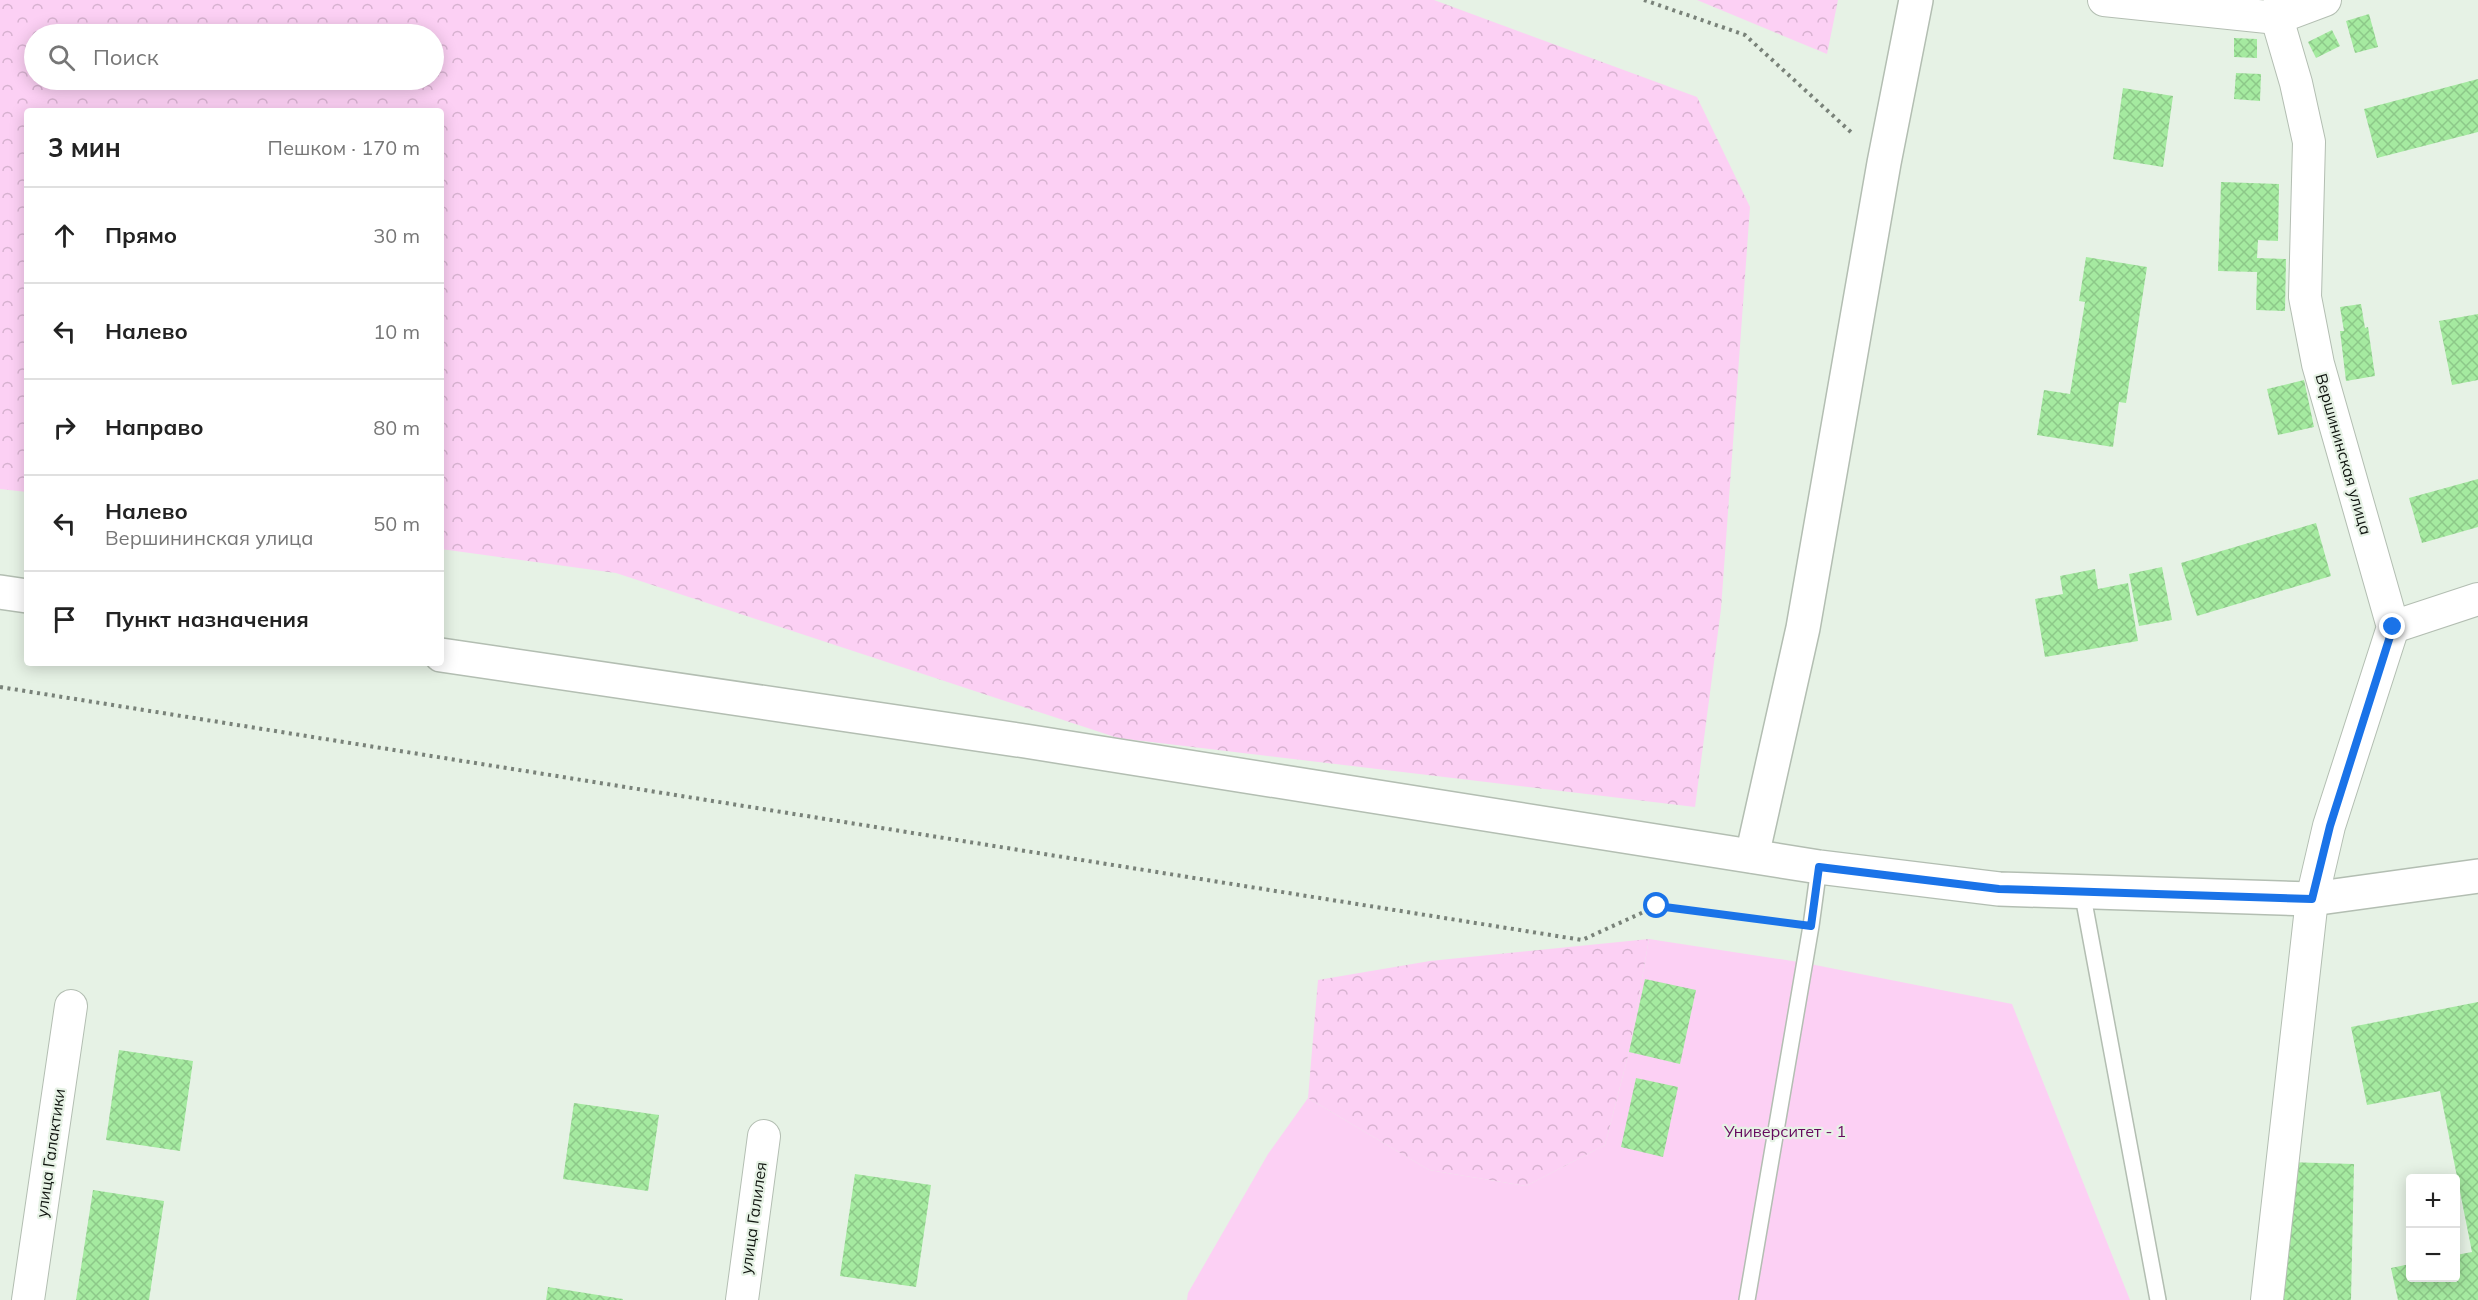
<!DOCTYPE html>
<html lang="ru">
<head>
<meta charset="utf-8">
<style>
  body { margin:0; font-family:Mulish,sans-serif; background:#f2f2f2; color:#222 }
  .controls { position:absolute; right:18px; bottom:18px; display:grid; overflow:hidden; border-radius:6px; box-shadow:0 3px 15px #0003 }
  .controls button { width:54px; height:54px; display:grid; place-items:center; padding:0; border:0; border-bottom:2px solid #e0e0e0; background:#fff; color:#222; font:30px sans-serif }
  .stop { position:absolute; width:18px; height:18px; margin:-14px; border:4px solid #1a73e8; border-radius:50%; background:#fff }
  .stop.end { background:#1a73e8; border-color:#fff; box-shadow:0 2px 6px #0008 }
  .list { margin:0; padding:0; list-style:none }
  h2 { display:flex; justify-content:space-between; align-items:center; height:78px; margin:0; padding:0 24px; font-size:26px }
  h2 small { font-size:20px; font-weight:400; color:#767676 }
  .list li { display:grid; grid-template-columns:39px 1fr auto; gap:18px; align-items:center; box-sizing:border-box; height:96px; padding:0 24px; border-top:2px solid #e0e0e0 }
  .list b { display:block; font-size:22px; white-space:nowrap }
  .list p { margin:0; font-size:20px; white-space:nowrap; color:#767676 }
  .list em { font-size:20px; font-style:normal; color:#767676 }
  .icon { flex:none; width:33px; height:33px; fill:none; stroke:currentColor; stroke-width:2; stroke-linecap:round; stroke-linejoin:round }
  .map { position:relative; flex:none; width:2478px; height:1300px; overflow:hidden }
  .search { position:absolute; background:#fff; box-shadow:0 3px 15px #0003; left:24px; top:24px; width:420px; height:66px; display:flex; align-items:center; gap:15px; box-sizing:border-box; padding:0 21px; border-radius:33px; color:#767676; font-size:22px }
  .panel { position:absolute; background:#fff; box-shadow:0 3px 15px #0003; left:24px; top:108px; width:420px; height:558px; border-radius:6px }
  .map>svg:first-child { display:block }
</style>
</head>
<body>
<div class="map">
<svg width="2478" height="1300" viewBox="0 0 2478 1300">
  <defs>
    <pattern id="forest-crowns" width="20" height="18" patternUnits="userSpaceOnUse" patternTransform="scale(1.5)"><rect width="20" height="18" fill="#fcd0f4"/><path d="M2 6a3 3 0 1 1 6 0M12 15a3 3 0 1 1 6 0" fill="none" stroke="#d7b2d0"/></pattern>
    <pattern id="building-cross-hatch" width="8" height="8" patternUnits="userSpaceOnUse" patternTransform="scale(1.5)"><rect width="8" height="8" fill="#a5eaa0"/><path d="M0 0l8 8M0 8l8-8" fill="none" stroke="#8dc889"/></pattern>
  </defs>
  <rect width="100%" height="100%" fill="#e6f2e5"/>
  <path fill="#fcd0f4" d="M1649,939l156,24 207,41 118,296h-943l1,-7 80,-139 40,-56 121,72 97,16 79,-41 24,-93z"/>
  <g fill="url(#forest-crowns)" fill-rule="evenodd">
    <path d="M0,0h1434l263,97 53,110 -29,402 -26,198 -577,-69 -502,-165 -175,-24v-438h-414v381l-27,-3zM434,34v46h-400v-46z"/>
    <path d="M1697,0h141l-11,54z"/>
    <path d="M1649,939l-20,113 -24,93 -79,41 -97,-16 -121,-72 10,-118 112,-19z"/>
  </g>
  <g fill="url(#building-cross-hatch)">
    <path d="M2369,14l9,33 -23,6 -9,-32z"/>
    <path d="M2332,30l8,16 -24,12 -8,-16z"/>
    <path d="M2234,38l23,1v19l-23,-1z"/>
    <path d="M2236,73l25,1 -1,27 -26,-2z"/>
    <path d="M2478,79v53l-101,26 -13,-49z"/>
    <path d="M2123,88l50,8 -10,71 -50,-8z"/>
    <path d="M2221,182l58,2 -1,57 -20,-1 -1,18 29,1 -1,52 -29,-1 1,-38 -39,-1z"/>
    <path d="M2086,257l61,10 -21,136 -7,-1 -6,45 -76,-12 7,-45 26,4 15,-92 -6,-1z"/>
    <path d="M2361,304l4,24 3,-1 7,49 -29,5 -6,-50h4l-4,-24z"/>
    <path d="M2478,314v66l-26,5 -13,-64z"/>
    <path d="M2304,380l10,47 -36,8 -11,-46z"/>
    <path d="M2478,479v48l-56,16 -13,-45z"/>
    <path d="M2316,523l15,53 -134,40 -16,-53z"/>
    <path d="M2162,567l10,53 -33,6 -10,-52z"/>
    <path d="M2095,569l3,20 30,-6 10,58 -93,16 -10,-58 28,-5 -3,-18z"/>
    <path d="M1645,979l51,11 -16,74 -51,-12z"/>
    <path d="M2478,1002v298h-80l-7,-32 19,-4v14h46v-23l16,-3 -32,-161 -73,14 -16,-78z"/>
    <path d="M119,1050l74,11 -13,90 -74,-11z"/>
    <path d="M1636,1078l42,9 -15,70 -42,-10z"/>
    <path d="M574,1103l85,12 -11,76 -85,-12z"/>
    <path d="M2286,1162l68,2 -3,136h-68z"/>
    <path d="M855,1174l76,11 -15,102 -76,-11z"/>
    <path d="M93,1190l71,11 -15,99h-73z"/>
    <path d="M548,1287l75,12v1h-77z"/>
  </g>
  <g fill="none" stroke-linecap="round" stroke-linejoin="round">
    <g stroke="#b3beb2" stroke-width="18">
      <g id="service">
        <path d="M2082,891l76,409"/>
        <path d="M1747,1300l64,-374 8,-59"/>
      </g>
    </g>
    <g stroke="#b3beb2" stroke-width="34">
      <g id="minor">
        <path d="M2104,0l173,18 48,-18"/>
        <path d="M2393,627l85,-28"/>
        <path d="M28,1300l43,-294"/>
        <path d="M742,1300l22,-164"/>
        <path d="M2267,1300l45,-401 17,-73 64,-199 -75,-263 -13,-67 4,-155 -13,-59 -19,-65 3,-18"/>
      </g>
    </g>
    <g stroke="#b3beb2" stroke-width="36">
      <g id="tertiary">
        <path d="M0,592l27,4"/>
        <path d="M441,655l584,86 794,126 180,22 313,10 166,-23"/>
        <path d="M1752,856l51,-228 81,-465 32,-163"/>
      </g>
    </g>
    <g stroke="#798279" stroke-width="4" stroke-dasharray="3 4.5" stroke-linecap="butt">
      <path d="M1644,0l101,35 108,99"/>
      <path d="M0,687l1582,253 75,-34 127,16"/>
    </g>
    <use href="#service" stroke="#fff" stroke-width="15"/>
    <use href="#minor" stroke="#fff" stroke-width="32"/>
    <use href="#tertiary" stroke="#fff" stroke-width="33"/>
  </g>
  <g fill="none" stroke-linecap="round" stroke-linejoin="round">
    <path stroke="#1a73e8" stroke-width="8" d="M1657,906l154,20 8,-59 180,22 313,10 18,-73 63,-199"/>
  </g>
  <g text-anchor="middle" stroke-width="4.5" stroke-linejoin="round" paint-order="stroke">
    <g font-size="16" fill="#101510" stroke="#e6f2e5">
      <text transform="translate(2344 454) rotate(74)" y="6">Вершининская улица</text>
      <text transform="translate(50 1153) rotate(-82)" y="6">улица Галактики</text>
      <text transform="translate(753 1218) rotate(-82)" y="6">улица Галилея</text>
    </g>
    <g font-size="16" fill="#65085d" stroke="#e6f2e5">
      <text x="1785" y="1137">Университет - 1</text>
    </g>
  </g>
</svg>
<div class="controls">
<button>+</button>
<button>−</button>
</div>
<div class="stop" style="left:1657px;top:906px"></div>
<div class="stop end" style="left:2393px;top:627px"></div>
<div class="search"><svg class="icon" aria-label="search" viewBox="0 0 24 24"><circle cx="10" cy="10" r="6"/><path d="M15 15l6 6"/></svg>Поиск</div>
<section class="panel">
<h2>3 мин<small>Пешком · 170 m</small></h2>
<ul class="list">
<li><svg class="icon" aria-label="ahead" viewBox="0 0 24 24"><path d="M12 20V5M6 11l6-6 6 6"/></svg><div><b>Прямо</b></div><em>30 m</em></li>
<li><svg class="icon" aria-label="left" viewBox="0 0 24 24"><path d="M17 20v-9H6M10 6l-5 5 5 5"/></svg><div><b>Налево</b></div><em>10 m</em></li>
<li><svg class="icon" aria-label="right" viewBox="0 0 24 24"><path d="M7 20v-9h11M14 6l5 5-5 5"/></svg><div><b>Направо</b></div><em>80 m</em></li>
<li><svg class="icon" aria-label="left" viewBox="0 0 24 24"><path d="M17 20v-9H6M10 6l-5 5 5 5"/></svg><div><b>Налево</b><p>Вершининская улица</p></div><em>50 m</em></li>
<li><svg class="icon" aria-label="arrive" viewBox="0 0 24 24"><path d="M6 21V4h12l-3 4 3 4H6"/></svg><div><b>Пункт назначения</b></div></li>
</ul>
</section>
</div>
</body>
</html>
